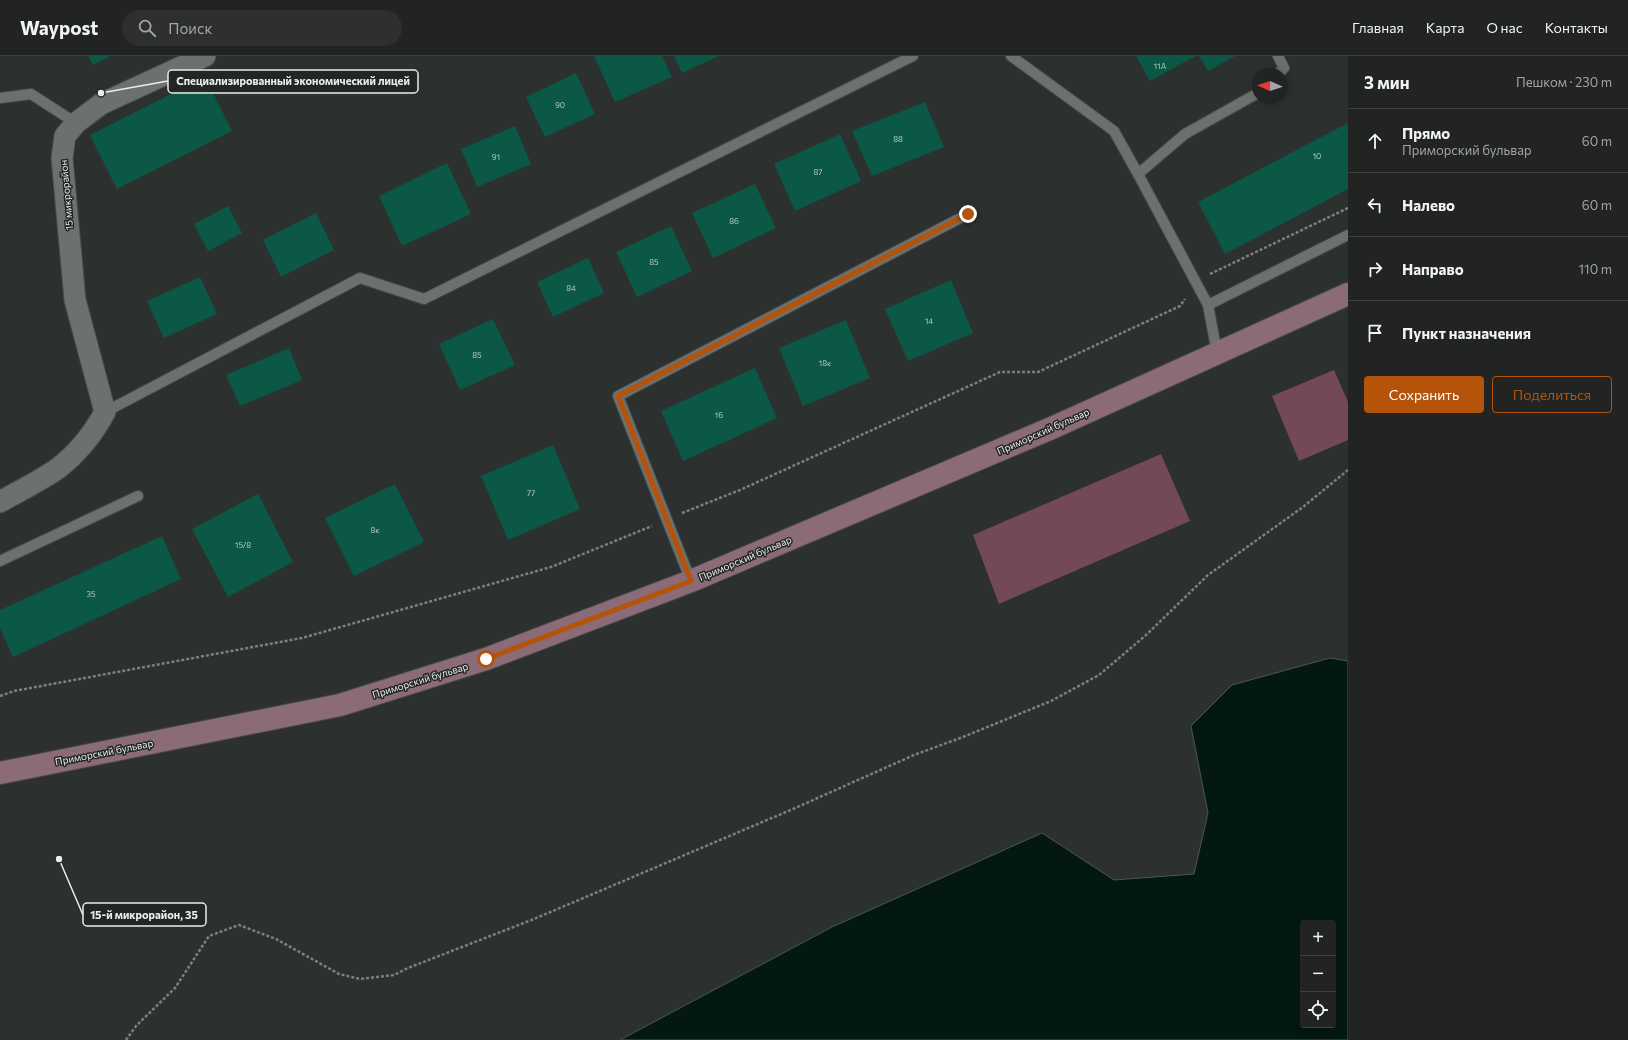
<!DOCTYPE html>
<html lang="ru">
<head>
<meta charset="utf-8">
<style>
  body { margin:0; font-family:Commissioner,sans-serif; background:#2d302f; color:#f1f3f6 }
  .controls { position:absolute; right:12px; bottom:12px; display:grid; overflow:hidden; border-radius:4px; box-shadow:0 2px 10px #0003 }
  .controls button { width:36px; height:36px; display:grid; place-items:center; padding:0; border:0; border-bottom:1px solid #3e4140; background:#212422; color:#f1f3f6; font:20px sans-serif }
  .compass { position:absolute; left:1252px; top:12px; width:36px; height:36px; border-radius:50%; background:#212422; box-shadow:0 2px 10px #0003; rotate:273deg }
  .stop { position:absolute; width:12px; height:12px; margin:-9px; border:3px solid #b45309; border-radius:50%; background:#fff }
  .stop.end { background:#b45309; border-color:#fff; box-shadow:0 1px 4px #0008 }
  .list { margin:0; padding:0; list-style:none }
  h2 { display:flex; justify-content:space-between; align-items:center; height:52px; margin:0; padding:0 16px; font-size:17px }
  h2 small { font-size:13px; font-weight:400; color:#a2a4a5 }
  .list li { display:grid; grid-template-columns:26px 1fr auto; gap:12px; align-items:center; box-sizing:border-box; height:64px; padding:0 16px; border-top:1px solid #3e4140 }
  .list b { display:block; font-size:15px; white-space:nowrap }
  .list p { margin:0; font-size:13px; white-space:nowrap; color:#a2a4a5 }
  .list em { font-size:13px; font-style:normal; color:#a2a4a5 }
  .actions { display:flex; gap:8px; padding:12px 16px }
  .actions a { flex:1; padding:9px 0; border:1px solid #b45309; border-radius:4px; text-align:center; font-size:14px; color:#b45309 }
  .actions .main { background:#b45309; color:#fff }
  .icon { flex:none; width:22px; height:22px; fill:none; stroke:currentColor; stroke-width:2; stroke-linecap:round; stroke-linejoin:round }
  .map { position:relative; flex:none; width:1348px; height:984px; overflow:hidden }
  header { display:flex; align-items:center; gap:24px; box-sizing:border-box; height:56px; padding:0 20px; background:#212422; border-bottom:1px solid #3e4140 }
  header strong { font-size:19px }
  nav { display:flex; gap:22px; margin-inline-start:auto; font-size:14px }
  .search { width:280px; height:36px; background:#2d302f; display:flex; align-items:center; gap:10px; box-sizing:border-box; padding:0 14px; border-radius:22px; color:#a2a4a5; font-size:15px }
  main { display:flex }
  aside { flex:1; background:#212422 }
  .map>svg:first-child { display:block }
</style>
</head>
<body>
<header>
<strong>Waypost</strong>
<div class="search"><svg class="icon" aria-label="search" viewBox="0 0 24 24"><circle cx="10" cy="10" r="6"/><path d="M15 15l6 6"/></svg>Поиск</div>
<nav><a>Главная</a><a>Карта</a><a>О нас</a><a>Контакты</a></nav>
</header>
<main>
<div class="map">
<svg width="1348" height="984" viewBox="0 0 1348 984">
  <rect width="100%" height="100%" fill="#2c302e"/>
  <g fill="#734957">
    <path d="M1334,314l14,32v38l-49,21 -27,-65z"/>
    <path d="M1161,398l29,67 -191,83 -26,-69z"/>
  </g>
  <path fill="#041812" stroke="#495854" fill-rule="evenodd" d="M1330,602l18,3v379h-728l212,-113 210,-94 72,47 80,-6 14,-61 -17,-87 41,-41zM1303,867h30v102h-30z"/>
  <g fill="#0c5847">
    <path d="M88,0h23l-18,9z"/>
    <path d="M594,0h68l10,21 -57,25z"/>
    <path d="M674,0h45l-37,17z"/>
    <path d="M1136,0h60l-46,25z"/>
    <path d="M1199,0h36l-27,15z"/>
    <path d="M576,17l19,41 -50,23 -19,-40z"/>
    <path d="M205,21l27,54 -115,58 -27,-54z"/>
    <path d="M925,46l19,45 -72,29 -20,-45z"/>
    <path d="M1348,67v66l-123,65 -27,-52z"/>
    <path d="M515,70l16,38 -54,23 -16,-38z"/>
    <path d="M840,78l21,47 -66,30 -21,-47z"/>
    <path d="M447,107l24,51 -69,32 -23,-50z"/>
    <path d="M755,128l21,44 -63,30 -21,-45z"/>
    <path d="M228,150l14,27 -34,18 -14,-27z"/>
    <path d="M316,157l18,37 -53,27 -18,-37z"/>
    <path d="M671,170l21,45 -55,26 -21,-45z"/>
    <path d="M588,202l16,35 -51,24 -16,-35z"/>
    <path d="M200,221l17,37 -53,24 -17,-37z"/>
    <path d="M951,224l22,53 -65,28 -23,-52z"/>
    <path d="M493,263l22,46 -55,25 -21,-46z"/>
    <path d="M846,264l24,58 -67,28 -24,-58z"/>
    <path d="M289,292l13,32 -62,26 -14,-31z"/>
    <path d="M755,312l22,50 -94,43 -22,-50z"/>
    <path d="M553,389l27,64 -72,31 -27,-64z"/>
    <path d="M395,428l29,58 -70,34 -29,-58z"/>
    <path d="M258,438l35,68 -65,35 -36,-68z"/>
    <path d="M162,480l19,43 -168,78 -13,-29v-18z"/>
  </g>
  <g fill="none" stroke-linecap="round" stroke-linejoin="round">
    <g stroke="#484b4a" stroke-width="12">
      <g id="lane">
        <path d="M1011,0l103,75 24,43"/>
        <path d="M1278,18l6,-6 -6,-12"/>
        <path d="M0,42l31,-4 45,29"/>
        <path d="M1208,249l-70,-131 47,-40 73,-41"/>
        <path d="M1217,297l-9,-48 140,-70"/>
        <path d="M105,356l255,-134 64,21 489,-243"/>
        <path d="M0,505l138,-65"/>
        <path d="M691,525l-73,-185 350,-182"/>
      </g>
    </g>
    <g stroke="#484b4a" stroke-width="23">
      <path id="street" d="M0,446c19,-11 40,-21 57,-33 20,-15 36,-35 48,-57l-30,-112 -13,-142 3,-22 11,-13 25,-19 104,-48"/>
    </g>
    <g stroke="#484b4a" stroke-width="24">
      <path id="secondary" d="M0,717l340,-68 146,-46 205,-78 363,-154 294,-133"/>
    </g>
    <g stroke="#7d807f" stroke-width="2.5" stroke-dasharray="3 2" stroke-linecap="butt">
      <path d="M1210,218l138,-66"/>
      <path d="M682,457l58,-23 260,-118h38l142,-66 5,-7"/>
      <path d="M0,640l14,-5 288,-53 249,-71 101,-41"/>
      <path d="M126,984l10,-14 39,-38 34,-52 30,-11 37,14 63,35 21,5 34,-4 14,-7 126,-49 259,-110 121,-54 49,-18 88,-36 48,-26 46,-39 63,-61 95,-68 45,-37"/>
    </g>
    <use href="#lane" stroke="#6c706f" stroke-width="10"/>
    <use href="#street" stroke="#6c706f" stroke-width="21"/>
    <use href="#secondary" stroke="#8c6b78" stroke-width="22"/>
  </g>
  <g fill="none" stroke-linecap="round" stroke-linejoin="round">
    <path stroke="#b45309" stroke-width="5" d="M486,603l205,-78 -73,-185 350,-182"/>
  </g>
  <g text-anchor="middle" stroke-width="3" stroke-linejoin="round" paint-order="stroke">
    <g font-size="8" fill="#b3c8c4">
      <text x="1160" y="13">11А</text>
      <text x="560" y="52">90</text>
      <text x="898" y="86">88</text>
      <text x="1317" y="103">10</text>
      <text x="496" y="104">91</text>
      <text x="818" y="119">87</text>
      <text x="734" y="168">86</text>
      <text x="654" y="209">85</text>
      <text x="571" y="235">84</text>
      <text x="929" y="268">14</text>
      <text x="477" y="302">85</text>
      <text x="825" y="310">18к</text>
      <text x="719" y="362">16</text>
      <text x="531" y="440">77</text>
      <text x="375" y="477">8к</text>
      <text x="243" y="492">15/8</text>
      <text x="91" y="541">35</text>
    </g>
    <g font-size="10" fill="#ebeded" stroke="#222625">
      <text transform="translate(66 139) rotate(-95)" y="4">15 микрорайон</text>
      <text transform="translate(1043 375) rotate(-24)" y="4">Приморский бульвар</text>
      <text transform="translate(745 502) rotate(-23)" y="4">Приморский бульвар</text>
      <text transform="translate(420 624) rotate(-17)" y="4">Приморский бульвар</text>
      <text transform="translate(104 696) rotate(-11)" y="4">Приморский бульвар</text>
    </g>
  </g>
  <path fill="none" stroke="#ebeded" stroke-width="1.5" d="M101 37L168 25M59 803L83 859"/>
  <g fill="#ebeded" stroke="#222625" stroke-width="1.5">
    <circle cx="101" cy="37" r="4"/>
    <circle cx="59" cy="803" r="4"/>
  </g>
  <g fill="#222625" stroke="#ebeded" stroke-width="1.5">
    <rect x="168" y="14" width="250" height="23" rx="4"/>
    <rect x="83" y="847" width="123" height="23" rx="4"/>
  </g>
  <g font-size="11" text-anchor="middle" font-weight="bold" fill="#ebeded">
    <text x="293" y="29">Специализированный экономический лицей</text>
    <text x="144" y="863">15-й микрорайон, 35</text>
  </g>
</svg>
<div class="controls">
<button>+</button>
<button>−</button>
<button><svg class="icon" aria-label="locate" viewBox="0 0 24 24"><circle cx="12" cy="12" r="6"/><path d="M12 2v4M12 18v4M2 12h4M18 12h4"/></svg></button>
</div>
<svg class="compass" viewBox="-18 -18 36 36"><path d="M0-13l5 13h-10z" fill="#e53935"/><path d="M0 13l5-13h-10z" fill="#a2a4a5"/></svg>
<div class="stop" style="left:486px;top:603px"></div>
<div class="stop end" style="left:968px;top:158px"></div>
</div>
<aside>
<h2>3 мин<small>Пешком · 230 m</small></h2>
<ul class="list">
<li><svg class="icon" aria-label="ahead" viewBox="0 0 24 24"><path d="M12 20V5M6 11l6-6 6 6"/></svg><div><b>Прямо</b><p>Приморский бульвар</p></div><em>60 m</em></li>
<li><svg class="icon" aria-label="left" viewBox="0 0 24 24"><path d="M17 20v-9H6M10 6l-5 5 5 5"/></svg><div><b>Налево</b></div><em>60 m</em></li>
<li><svg class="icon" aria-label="right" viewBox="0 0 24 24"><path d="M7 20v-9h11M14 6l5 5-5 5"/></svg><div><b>Направо</b></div><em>110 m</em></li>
<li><svg class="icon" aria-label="arrive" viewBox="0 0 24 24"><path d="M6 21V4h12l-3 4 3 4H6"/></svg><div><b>Пункт назначения</b></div></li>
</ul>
<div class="actions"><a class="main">Сохранить</a><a>Поделиться</a></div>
</aside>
</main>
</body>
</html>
